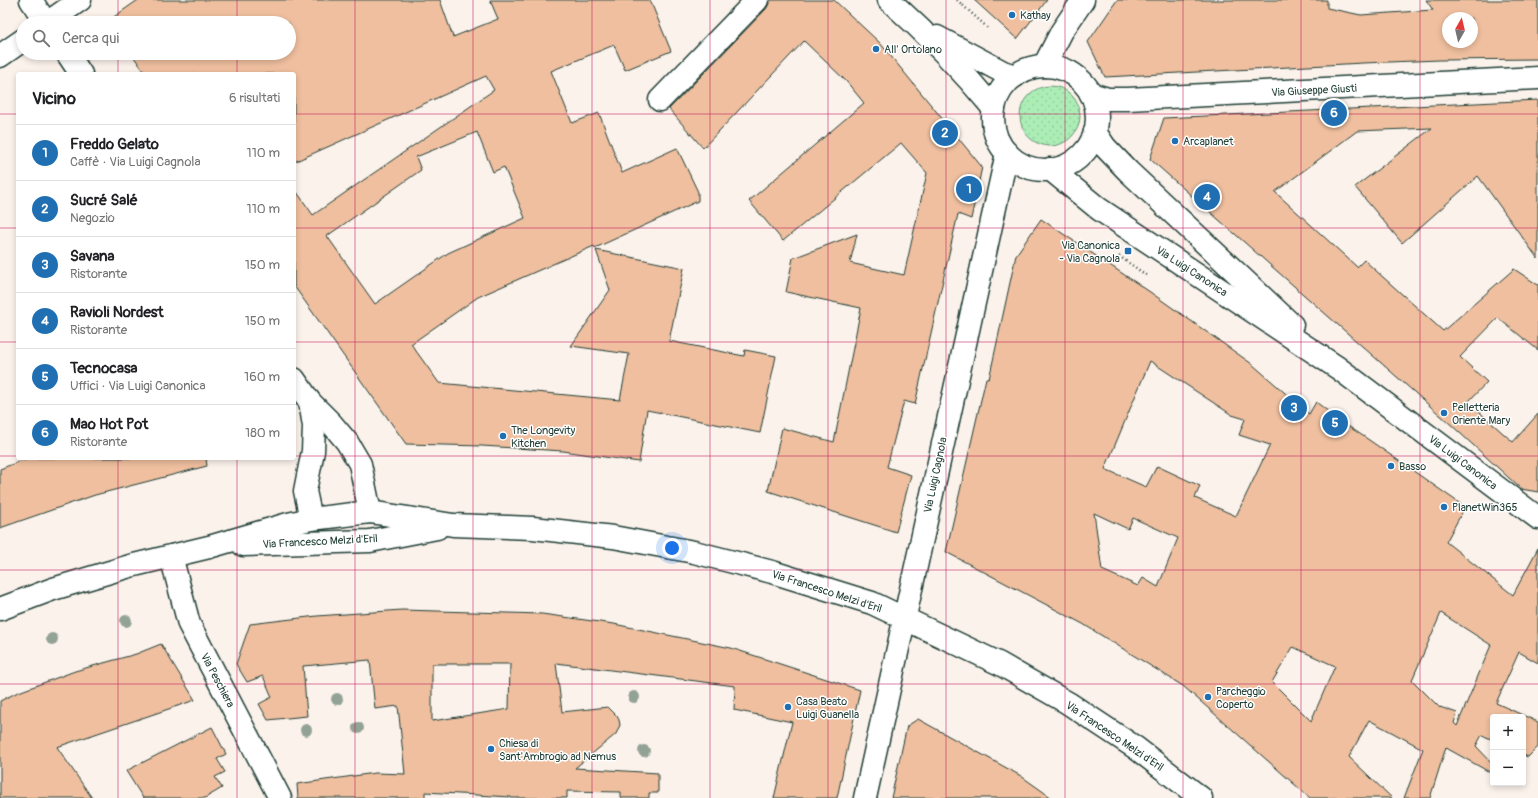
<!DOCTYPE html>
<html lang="it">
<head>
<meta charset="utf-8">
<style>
  body { margin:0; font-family:Pangolin,sans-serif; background:#f2f2f2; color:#202124 }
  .controls { position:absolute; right:12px; bottom:12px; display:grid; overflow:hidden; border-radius:4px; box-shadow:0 2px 6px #0003 }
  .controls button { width:36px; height:36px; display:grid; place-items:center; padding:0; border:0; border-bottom:1px solid #e0e0e0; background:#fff; color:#202124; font:20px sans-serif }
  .compass { position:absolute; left:1442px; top:12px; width:36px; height:36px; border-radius:50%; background:#fff; box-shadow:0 2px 6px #0003; rotate:8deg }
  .you { position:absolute; left:672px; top:548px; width:14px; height:14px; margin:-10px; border:3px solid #fff; border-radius:50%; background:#1a73e8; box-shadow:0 0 0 6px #1a73e833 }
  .badge { display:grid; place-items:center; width:26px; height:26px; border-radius:50%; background:#1f6fb2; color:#fff; font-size:13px; font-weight:700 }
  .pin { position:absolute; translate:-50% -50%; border:2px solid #fff; box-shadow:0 1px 4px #0006 }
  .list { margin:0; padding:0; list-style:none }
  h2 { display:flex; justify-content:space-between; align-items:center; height:52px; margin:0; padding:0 16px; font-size:17px }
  h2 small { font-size:13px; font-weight:400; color:#757577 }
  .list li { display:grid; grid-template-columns:26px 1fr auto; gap:12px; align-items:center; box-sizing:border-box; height:56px; padding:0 16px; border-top:1px solid #e0e0e0 }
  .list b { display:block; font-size:15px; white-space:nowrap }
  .list p { margin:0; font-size:13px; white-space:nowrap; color:#757577 }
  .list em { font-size:13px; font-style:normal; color:#757577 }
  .icon { flex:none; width:22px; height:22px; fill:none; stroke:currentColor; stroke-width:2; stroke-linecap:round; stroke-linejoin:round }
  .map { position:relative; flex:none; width:1538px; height:798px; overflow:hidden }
  .search { position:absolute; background:#fff; box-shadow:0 2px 6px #0003; left:16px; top:16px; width:280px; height:44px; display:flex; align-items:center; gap:10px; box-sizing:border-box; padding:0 14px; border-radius:22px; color:#757577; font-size:15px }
  .panel { position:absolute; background:#fff; box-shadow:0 2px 6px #0003; left:16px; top:72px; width:280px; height:388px; border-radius:4px }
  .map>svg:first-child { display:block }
</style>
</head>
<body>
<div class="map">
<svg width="1538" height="798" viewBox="0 0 1538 798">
  <defs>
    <pattern id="grass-dots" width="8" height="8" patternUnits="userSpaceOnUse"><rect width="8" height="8" fill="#acedb6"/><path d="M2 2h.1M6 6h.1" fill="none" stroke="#94cc9d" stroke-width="1.8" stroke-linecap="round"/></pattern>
  </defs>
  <rect width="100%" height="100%" fill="#fcf2ec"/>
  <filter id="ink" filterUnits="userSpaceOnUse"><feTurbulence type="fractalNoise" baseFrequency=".025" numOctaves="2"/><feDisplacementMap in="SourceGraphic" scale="8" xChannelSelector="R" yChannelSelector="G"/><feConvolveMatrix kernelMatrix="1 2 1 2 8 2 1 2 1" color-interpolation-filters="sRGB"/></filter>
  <g filter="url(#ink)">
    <circle fill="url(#grass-dots)" stroke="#669575" cx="1050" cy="116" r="30"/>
    <g fill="#efbf9f" stroke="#1f3d34" fill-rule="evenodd">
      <path d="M138,0h302l13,37 45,-18 -8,-19h160l21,51 -46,19 -11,-25 -63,26 21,52 27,-10 23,60 55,-25 21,44v9l-103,47 -1,-2 -116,51 -67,47 28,39 181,17 9,-46 -58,-8 39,-56 -14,-40 88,18 -15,73 75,15 1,-6 31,6 -16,77 -113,-23 -8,52 -76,-11 -81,-5 -76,-2 -112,-158v-98l19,27 181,-125 -8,-14 -192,86v-88h-148l-15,-21h158v-30h-179l-2,-2zM477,132l16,40 11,-5 21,51 -77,35 -73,51 -48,-68 94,-66 -5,-13z"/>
      <path d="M771,0h63l46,43 102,124 -11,52 -13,-5 -43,190 -11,-3 -17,66 24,8 -15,57 -128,-41 14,-63 52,14 27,-134 -75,-16 7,-34 64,-24 -7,29 54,12 23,-102 -26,-30 -118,98 -34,-40 115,-98 -18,-22 -42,-40 -101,107 -34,-39 97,-100z"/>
      <path d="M974,0h73l-30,39z"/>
      <path d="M1117,0h210v8l34,7 72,-5 -7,-10h112v59l-98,1 -77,3 -258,14 -17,-35zM1448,18h24v24h-24z"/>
      <path d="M1538,100v159l-60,-83 -76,67 -47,-56 77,-59 -75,3 -82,61 82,75 7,-7 79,71 71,-62 24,16v65l-40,-32 -38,39 27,25 -19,20 45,40 25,-28v78l-17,-3 -73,-67 -298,-263 14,-41z"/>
      <path d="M1041,219l109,73 102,72 57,50 7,-12 26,20 27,18 96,67 -19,35 67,53 25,-47v115l-19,-11 -23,51 42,19v25l-10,10 -5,-2v-38h-30v23l-11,-5 -6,11 17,18v10l-45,-25 -2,-2 -16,51h-26l19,-49 -54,-29 -20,37 43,41h-82l-127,-112 -100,-62 -137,-72 40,-174 3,1 27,-124zM1150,361l82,54 13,4 -6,16 31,10 -34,71 -41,-18 5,-12 -43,-20 -11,21 -41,-18zM1094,513l34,16 5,-11 45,20 -20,49 -15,-9 -5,8 -36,-16zM1441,613l50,32 -34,81 -3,-3 3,-10 -17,-6v1l-28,-28zM1293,647l42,19 -24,55 -39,-39z"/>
      <path d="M28,458h178l1,8 -112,29 -95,33v-59z"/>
      <path d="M402,610l140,4 72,10 117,24 129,42 -23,108h-63l18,-76 -58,-12 1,-24 -179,-23 6,49 46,-5 9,9 2,4 1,5 -4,9 -41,34 83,5v20h-9v5h-28v-6l-54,-1v7h-56v-1l-86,-5v6h-127l-1,-14 78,-11 30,1 -7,-68 -23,3 -5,-49 -67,6 4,50 -39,4 -9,-16 13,-7 -9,-21 -16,6 -11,-18 14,-40 67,-8zM432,664h78l-1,45 -77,12z"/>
      <path d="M161,644l34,56 -138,47 35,51h-92v-97l16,-8 59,-22 61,-17z"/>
      <path d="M918,719l103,57 31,22h-161l16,-72z"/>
      <path d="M212,727l14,27 -9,5 8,13 -10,5 7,11 -17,10h-62l-17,-27z"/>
    </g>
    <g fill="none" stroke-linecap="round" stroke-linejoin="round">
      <g stroke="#1f3d34" stroke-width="25">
        <g id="minor">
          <path d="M31,0l15,23"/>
          <path d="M889,0c38,34 73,70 105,109"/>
          <path d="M47,23l33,-23"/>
          <path d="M937,37l66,35 12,4"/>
          <path d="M67,53l14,21"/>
          <path d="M0,56l23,-16"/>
          <path d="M1044,66l18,-35 21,-31"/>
          <circle cx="1045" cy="118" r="52"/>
          <path d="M1091,94l17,5h20l410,-21"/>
          <path d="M660,100l97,-100"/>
          <path d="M1095,132l10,15 23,24 164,154"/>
          <path d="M1050,169l49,40 239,159 200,150"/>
          <path d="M294,379l16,23 21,21 16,19 13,22 10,48"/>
          <path d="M310,402l4,24 -1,25 -8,40 6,28"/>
          <path d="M171,556l18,68 91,174"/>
          <path d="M865,798l142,-645"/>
        </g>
      </g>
      <g stroke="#1f3d34" stroke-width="25">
        <g id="major">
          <path d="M243,545l127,-4 67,-13"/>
          <path d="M0,609l53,-20 77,-23 79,-19 79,-23 23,-5 59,-7 83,13 80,3 80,9 81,15 78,20 100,31 128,61 68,39 68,45 65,50"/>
        </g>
      </g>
      <g stroke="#1f3d34" stroke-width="2.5" stroke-dasharray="1 3" stroke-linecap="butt">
        <path d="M957,0l32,29"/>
        <path d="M1119,256l27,19"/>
      </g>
      <use href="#minor" stroke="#fff" stroke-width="22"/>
      <use href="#major" stroke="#fff" stroke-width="22"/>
    </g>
    <g fill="#92a295">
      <circle cx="126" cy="621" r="6"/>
      <circle cx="52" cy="639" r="6"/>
      <circle cx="634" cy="697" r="6"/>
      <circle cx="337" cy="699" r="6"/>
      <circle cx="358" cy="728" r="6"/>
      <circle cx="306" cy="730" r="6"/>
      <circle cx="644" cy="751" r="6"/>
    </g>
  </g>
  <path fill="none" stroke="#c2185b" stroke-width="1" stroke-opacity="0.55" d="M118,0v23M237,0v23M355,0v798M473,0v798M592,0v798M710,0v798M828,0v798M946,0v798M1065,0v798M1183,0v798M1301,0v798M1420,0v798M118,53v21M237,53v21M0,114h18M294,114h1244M0,228h18M294,228h1244M0,342h18M294,342h1244M0,456h18M294,456h1244M118,458v340M237,458v340M0,570h1538M0,684h1538"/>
  <g fill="#1f6fb2" stroke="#fff" stroke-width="1.5">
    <circle cx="1012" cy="15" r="4"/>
    <circle cx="876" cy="49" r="4"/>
    <circle cx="1175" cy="141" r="4"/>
    <rect x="1124" y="247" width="8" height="8" rx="2"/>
    <circle cx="1444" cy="413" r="4"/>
    <circle cx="503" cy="436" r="4"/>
    <circle cx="1391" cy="466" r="4"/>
    <circle cx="1444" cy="507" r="4"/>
    <circle cx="1208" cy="697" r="4"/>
    <circle cx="788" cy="707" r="4"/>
    <circle cx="491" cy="749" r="4"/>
  </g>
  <g text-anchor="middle" stroke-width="3" stroke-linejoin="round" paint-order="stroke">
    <g font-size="11" fill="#1f3d34" stroke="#fff" text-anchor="start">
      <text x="1020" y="19">Kathay</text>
      <text x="884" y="53">All' Ortolano</text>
      <text x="1183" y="145">Arcaplanet</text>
      <text x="1120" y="249" text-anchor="end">Via Canonica<tspan x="1120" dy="13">- Via Cagnola</tspan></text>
      <text x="1452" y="411">Pelletteria<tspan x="1452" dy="13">Oriente Mary</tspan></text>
      <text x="511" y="434">The Longevity<tspan x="511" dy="13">Kitchen</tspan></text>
      <text x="1399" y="470">Basso</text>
      <text x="1452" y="511">PlanetWin365</text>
      <text x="1216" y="695">Parcheggio<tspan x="1216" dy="13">Coperto</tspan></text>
      <text x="796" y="705">Casa Beato<tspan x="796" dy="13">Luigi Guanella</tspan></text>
      <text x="499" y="747">Chiesa di<tspan x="499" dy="13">Sant'Ambrogio ad Nemus</tspan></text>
    </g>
    <g font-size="11" fill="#1f3d34" stroke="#fff">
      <text transform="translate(1314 90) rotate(-3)" y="4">Via Giuseppe Giusti</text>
      <text transform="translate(1192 271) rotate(33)" y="4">Via Luigi Canonica</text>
      <text transform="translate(1463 462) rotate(37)" y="4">Via Luigi Canonica</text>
      <text transform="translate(935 475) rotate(-78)" y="4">Via Luigi Cagnola</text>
      <text transform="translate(320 541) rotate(-3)" y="4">Via Francesco Melzi d'Eril</text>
      <text transform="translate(827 591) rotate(18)" y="4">Via Francesco Melzi d'Eril</text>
      <text transform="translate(218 680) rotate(62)" y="4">Via Peschiera</text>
      <text transform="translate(1115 736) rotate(34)" y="4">Via Francesco Melzi d'Eril</text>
    </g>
  </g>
</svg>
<div class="controls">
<button>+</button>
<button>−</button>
</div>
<svg class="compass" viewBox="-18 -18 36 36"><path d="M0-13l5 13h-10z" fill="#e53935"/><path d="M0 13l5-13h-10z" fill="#757577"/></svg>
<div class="you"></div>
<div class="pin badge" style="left:969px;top:189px">1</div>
<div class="pin badge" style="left:945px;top:133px">2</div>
<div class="pin badge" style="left:1294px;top:408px">3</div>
<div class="pin badge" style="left:1207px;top:197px">4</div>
<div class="pin badge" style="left:1335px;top:423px">5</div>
<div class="pin badge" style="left:1334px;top:113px">6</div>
<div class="search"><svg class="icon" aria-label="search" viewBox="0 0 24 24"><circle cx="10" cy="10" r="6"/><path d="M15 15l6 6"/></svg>Cerca qui</div>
<section class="panel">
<h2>Vicino<small>6 risultati</small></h2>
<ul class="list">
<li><span class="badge">1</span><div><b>Freddo Gelato</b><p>Caffè · Via Luigi Cagnola</p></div><em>110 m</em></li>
<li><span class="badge">2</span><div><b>Sucré Salé</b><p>Negozio</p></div><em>110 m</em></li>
<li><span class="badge">3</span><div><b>Savana</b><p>Ristorante</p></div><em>150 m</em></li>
<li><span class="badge">4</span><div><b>Ravioli Nordest</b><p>Ristorante</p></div><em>150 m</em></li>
<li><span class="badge">5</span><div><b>Tecnocasa</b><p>Uffici · Via Luigi Canonica</p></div><em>160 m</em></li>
<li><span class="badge">6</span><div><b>Mao Hot Pot</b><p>Ristorante</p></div><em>180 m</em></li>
</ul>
</section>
</div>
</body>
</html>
